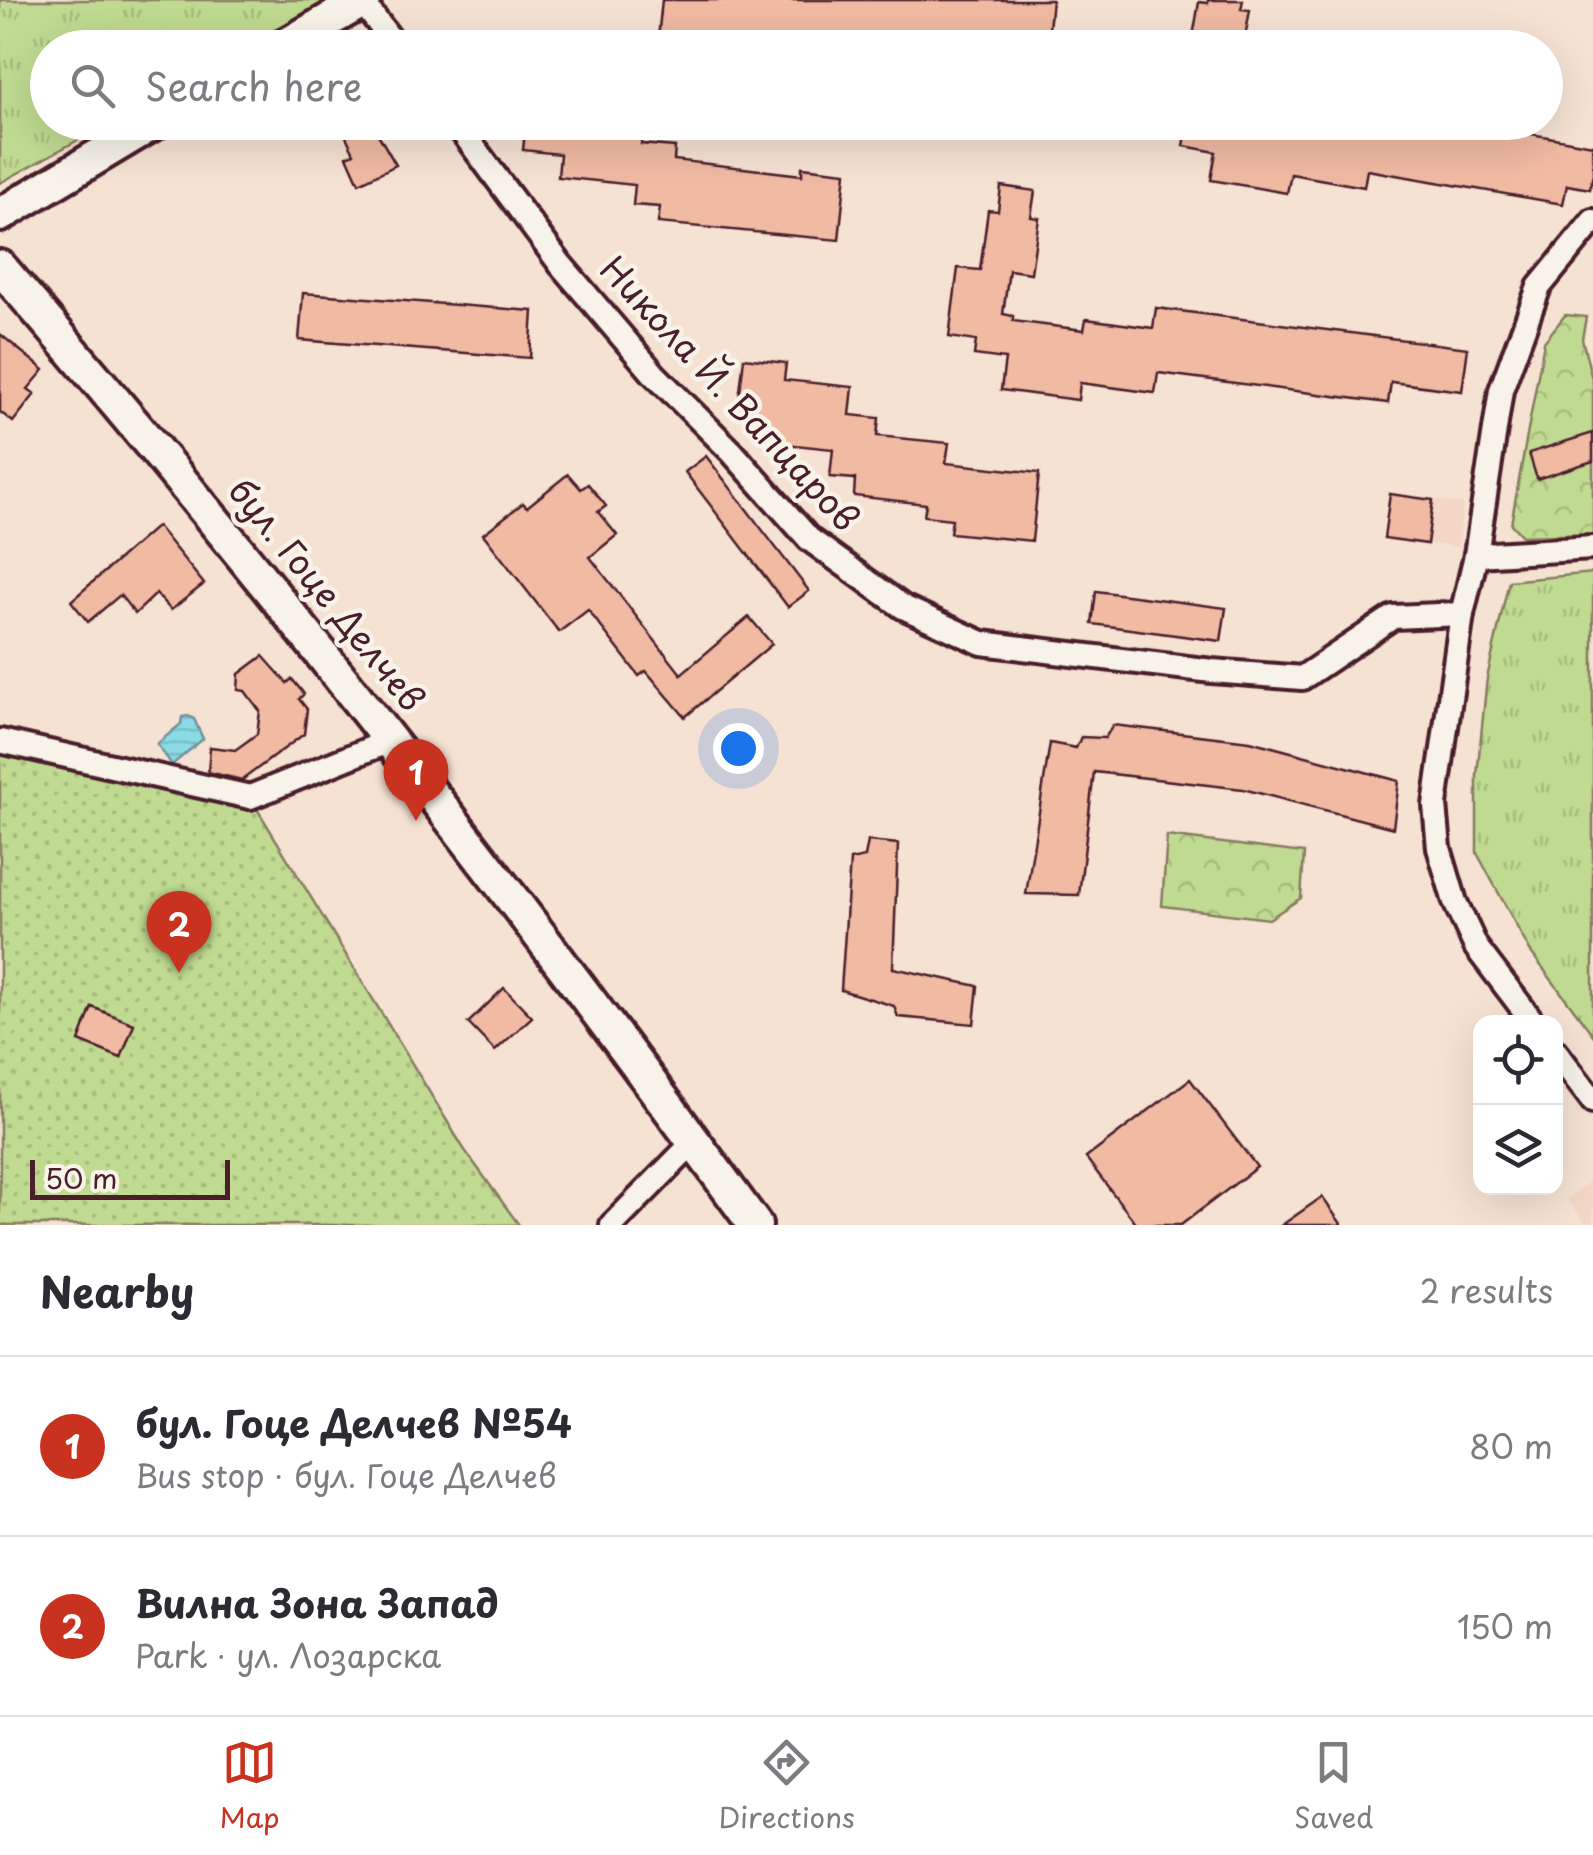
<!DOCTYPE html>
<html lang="en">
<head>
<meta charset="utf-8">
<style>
  body { margin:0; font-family:"Playpen Sans",sans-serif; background:#f2f2f3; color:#2b2b33 }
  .controls { position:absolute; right:30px; bottom:30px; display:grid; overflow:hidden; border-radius:20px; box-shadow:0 10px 40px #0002 }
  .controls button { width:90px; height:90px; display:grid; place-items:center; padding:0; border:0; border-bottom:2px solid #e1e1e2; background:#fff; color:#2b2b33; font:50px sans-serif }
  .scale { position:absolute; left:30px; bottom:25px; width:200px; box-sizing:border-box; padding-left:10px; border:5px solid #4a1f2b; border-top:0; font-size:28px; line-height:35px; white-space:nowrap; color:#4a1f2b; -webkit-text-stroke:8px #f7f3e8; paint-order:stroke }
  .you { position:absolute; left:738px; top:748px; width:35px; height:35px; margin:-25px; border:8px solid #fff; border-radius:50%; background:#1a73e8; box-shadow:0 0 0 15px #1a73e833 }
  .badge { display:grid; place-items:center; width:65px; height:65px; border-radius:50%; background:#c8321e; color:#fff; font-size:32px; font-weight:700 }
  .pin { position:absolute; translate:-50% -82px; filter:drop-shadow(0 2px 5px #0008) }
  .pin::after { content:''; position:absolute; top:52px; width:35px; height:30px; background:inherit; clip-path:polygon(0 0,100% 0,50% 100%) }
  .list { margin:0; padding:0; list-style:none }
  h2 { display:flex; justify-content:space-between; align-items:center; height:130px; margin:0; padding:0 40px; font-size:42px }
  h2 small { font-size:32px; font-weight:400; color:#7c7c81 }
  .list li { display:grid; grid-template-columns:65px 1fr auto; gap:30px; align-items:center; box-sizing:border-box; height:180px; padding:0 40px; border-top:2px solid #e1e1e2 }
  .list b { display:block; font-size:38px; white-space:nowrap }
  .list p { margin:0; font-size:32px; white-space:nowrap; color:#7c7c81 }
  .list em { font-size:32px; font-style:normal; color:#7c7c81 }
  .icon { flex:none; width:55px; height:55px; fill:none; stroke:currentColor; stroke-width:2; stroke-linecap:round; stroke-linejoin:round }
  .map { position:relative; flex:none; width:1593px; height:1225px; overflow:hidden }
  .search { position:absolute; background:#fff; box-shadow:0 10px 40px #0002; left:30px; right:30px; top:30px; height:110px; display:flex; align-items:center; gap:25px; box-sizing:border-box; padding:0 35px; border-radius:55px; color:#7c7c81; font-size:38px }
  .sheet { height:490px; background:#fff }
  nav { display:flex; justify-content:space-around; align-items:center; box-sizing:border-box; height:140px; border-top:2px solid #e1e1e2; background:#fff; font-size:28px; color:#7c7c81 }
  nav a { display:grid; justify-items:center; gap:5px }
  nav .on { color:#c8321e }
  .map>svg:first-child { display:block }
</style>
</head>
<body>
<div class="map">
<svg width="1593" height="1225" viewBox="0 0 1593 1225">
  <defs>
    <pattern id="grass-tufts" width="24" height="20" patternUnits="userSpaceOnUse" patternTransform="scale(2.5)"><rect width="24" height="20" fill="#c0da91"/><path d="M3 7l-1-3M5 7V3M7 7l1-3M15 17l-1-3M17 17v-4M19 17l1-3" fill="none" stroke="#a6bb7d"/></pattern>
    <pattern id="park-crowns" width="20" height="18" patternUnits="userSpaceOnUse" patternTransform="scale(2.5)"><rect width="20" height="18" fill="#c0da91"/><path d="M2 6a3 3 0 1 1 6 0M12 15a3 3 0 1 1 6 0" fill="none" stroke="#a6bb7d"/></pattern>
    <pattern id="garden-dots" width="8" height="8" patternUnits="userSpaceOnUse" patternTransform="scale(2.5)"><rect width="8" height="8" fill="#c0da91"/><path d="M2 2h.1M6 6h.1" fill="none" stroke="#a6bb7d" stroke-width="1.8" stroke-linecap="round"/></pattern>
    <pattern id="water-rules" width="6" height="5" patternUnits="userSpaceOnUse" patternTransform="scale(2.5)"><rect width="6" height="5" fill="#8bdbe5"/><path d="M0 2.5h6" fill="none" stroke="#79bcc5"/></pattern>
  </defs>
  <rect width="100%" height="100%" fill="#f5e2d3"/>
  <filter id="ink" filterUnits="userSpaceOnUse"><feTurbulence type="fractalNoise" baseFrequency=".01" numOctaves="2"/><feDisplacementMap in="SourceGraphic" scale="20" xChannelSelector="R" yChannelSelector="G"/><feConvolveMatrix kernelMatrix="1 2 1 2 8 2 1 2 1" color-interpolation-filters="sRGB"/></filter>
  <g filter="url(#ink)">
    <g fill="#f4d6c5">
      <path d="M1390,494l73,10 -5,43 -74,-9z"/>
      <path d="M1593,1179v46h-6l-20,-26z"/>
    </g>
    <g fill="url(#grass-tufts)" stroke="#857c5e" stroke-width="2.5">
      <path d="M0,0h331l-86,47 -197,1v74l61,1 -109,60z"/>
      <path d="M1593,573v462l-63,-84 -53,-98v-78l10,-97 22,-97z"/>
    </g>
    <g fill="url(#park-crowns)" stroke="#857c5e" stroke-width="2.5">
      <path d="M1565,315l21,2 -4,22 11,44v151l-71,2 -11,-12 33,-182z"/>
      <path d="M1167,836l137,17 -3,45 -32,21 -107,-13z"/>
    </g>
    <path fill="url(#garden-dots)" stroke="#857c5e" stroke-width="2.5" d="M0,741l250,56 214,352 55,76h-519z"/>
    <path fill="url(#water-rules)" stroke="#71909b" stroke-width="2.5" d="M188,716l6,3 9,20 -31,26 -15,-21 24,-20 1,-7z"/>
    <g fill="#f0baa3" stroke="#4a1f2b" stroke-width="2.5">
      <path d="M662,0h390l-5,48h-116l-70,-8 -1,8h-203z"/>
      <path d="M1208,0h35l-2,9 9,1 -7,38h-52l8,-46 9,1z"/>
      <path d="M339,122h32l25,43 -37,18 -12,-27 7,-3z"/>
      <path d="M526,122h118l-3,22 34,3 -1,13 128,15v-8l44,5 -7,68 -181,-17 2,-16 -27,-2 2,-20 -77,-8 2,-23 -37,-4z"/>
      <path d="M1188,122h275l130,23v29l-3,15 -23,-4 -4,19 -196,-34 -3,17 -73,-13 -4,19 -76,-13 5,-28 -32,-6z"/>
      <path d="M1001,186l34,5 -4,26 8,1 -8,55 -22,-3 -6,44 10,2v5l71,9 2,-11 67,9 3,-20 312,40 -6,43 -71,-9 -3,21 -230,-30 -3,20 -75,-10 -2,17 -77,-10 4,-31 -31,-4 2,-14 -27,-4 9,-69 22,2 8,-60 10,1z"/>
      <path d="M303,293l230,18 -3,47 -231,-18z"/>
      <path d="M0,334l44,36 -16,19 7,5 -22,28 -13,-10z"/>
      <path d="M744,358l42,5 -2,17 69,7 -3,28 29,3 -2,18 72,7 -3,20 93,10 -7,68 -82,-8 2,-14 -28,-3 2,-12 -72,-8 1,-17 -25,-2 3,-28 -67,-7 2,-23 -31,-3z"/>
      <path d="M1593,433v28l-56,18 -8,-26z"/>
      <path d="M706,456l103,135 -21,16 -103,-135z"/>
      <path d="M568,474l13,15 7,-5 18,22 -8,6 19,23 -27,22 91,117 68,-57 23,27 -87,73 -39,-46 -7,5 -51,-66 -29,22 -76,-98 40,-31 4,4z"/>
      <path d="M1390,494l43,6 -6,44 -43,-6z"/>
      <path d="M157,526l47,58 -33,26 -15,-16 -21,20 -15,-19 -32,27 -17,-21z"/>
      <path d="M1096,591l130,17 -5,33 -129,-17z"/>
      <path d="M263,656l24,27 5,-4 12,15 -5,5 8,10 -3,25 -62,46 -34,-8 2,-25 25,3 22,-16 3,-23 -15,-20 -7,-1 1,-16z"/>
      <path d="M1113,725l137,16 149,40 -6,47 -150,-39 -149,-17 -15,123 -53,-1 24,-151 26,5 5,-11 24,1z"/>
      <path d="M868,841l30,3 -5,124 85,18 -4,38 -76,-7 -4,-11 -53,-16 9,-130 15,-3z"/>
      <path d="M504,988l28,29 -37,34 -27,-28z"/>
      <path d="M92,1007l42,17 -13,34 -42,-17z"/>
      <path d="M1190,1079l67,88 -76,58h-44l-51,-67z"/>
      <path d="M1322,1197l20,28h-60z"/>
    </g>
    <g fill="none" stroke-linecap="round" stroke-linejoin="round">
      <g stroke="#4a1f2b" stroke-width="30">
        <g id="minor">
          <path d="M361,0l36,48"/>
          <path d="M455,122l106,143 93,109 78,78 77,87 94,68 79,36 230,28 90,7 91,-61 69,-3"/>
          <path d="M1476,555l117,-7"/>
          <path d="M0,741l250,56 142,-57"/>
          <path d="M1533,1022l-57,-75 -21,-45 -16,-54 -4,-43 27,-191 14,-59 25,-165 38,-103 54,-66"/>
          <path d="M1556,1052l37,49"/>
          <path d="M612,1225l82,-83"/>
        </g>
      </g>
      <g stroke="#4a1f2b" stroke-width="40">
        <g id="secondary">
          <path d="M281,48l83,-48"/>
          <path d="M0,215l155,-93"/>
          <path d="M0,267c267,307 515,629 755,958"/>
        </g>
      </g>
      <use href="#minor" stroke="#f7f3e8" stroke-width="22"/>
      <use href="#secondary" stroke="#f7f3e8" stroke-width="32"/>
    </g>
  </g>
  <g text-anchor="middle" stroke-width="9" stroke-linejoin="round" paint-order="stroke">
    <g font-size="35" fill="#4a1f2b" stroke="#f7f3e8">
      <text transform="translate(729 394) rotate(47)" y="12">Никола Й. Вапцаров</text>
      <text transform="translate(326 595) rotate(51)" y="12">бул. Гоце Делчев</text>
    </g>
  </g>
</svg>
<div class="controls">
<button><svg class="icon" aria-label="locate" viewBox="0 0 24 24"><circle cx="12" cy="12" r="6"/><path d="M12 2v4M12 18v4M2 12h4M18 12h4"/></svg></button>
<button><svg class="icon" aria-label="layers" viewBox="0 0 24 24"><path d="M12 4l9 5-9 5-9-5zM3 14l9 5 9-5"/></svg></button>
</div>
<div class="scale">50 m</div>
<div class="you"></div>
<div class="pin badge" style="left:416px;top:821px">1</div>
<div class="pin badge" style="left:179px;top:973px">2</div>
<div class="search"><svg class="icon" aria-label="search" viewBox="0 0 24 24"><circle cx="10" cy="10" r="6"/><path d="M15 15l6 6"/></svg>Search here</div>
</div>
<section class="sheet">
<h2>Nearby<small>2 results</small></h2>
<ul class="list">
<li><span class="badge">1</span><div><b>бул. Гоце Делчев №54</b><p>Bus stop · бул. Гоце Делчев</p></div><em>80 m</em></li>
<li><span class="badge">2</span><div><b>Вилна Зона Запад</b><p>Park · ул. Лозарска</p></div><em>150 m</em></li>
</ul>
</section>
<nav>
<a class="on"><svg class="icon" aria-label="map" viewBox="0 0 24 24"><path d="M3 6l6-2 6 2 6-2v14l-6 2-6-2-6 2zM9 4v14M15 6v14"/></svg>Map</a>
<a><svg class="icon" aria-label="directions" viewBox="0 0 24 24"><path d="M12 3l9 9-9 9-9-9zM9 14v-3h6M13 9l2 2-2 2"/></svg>Directions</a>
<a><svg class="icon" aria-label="saved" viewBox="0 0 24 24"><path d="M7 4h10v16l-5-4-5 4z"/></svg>Saved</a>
</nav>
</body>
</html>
